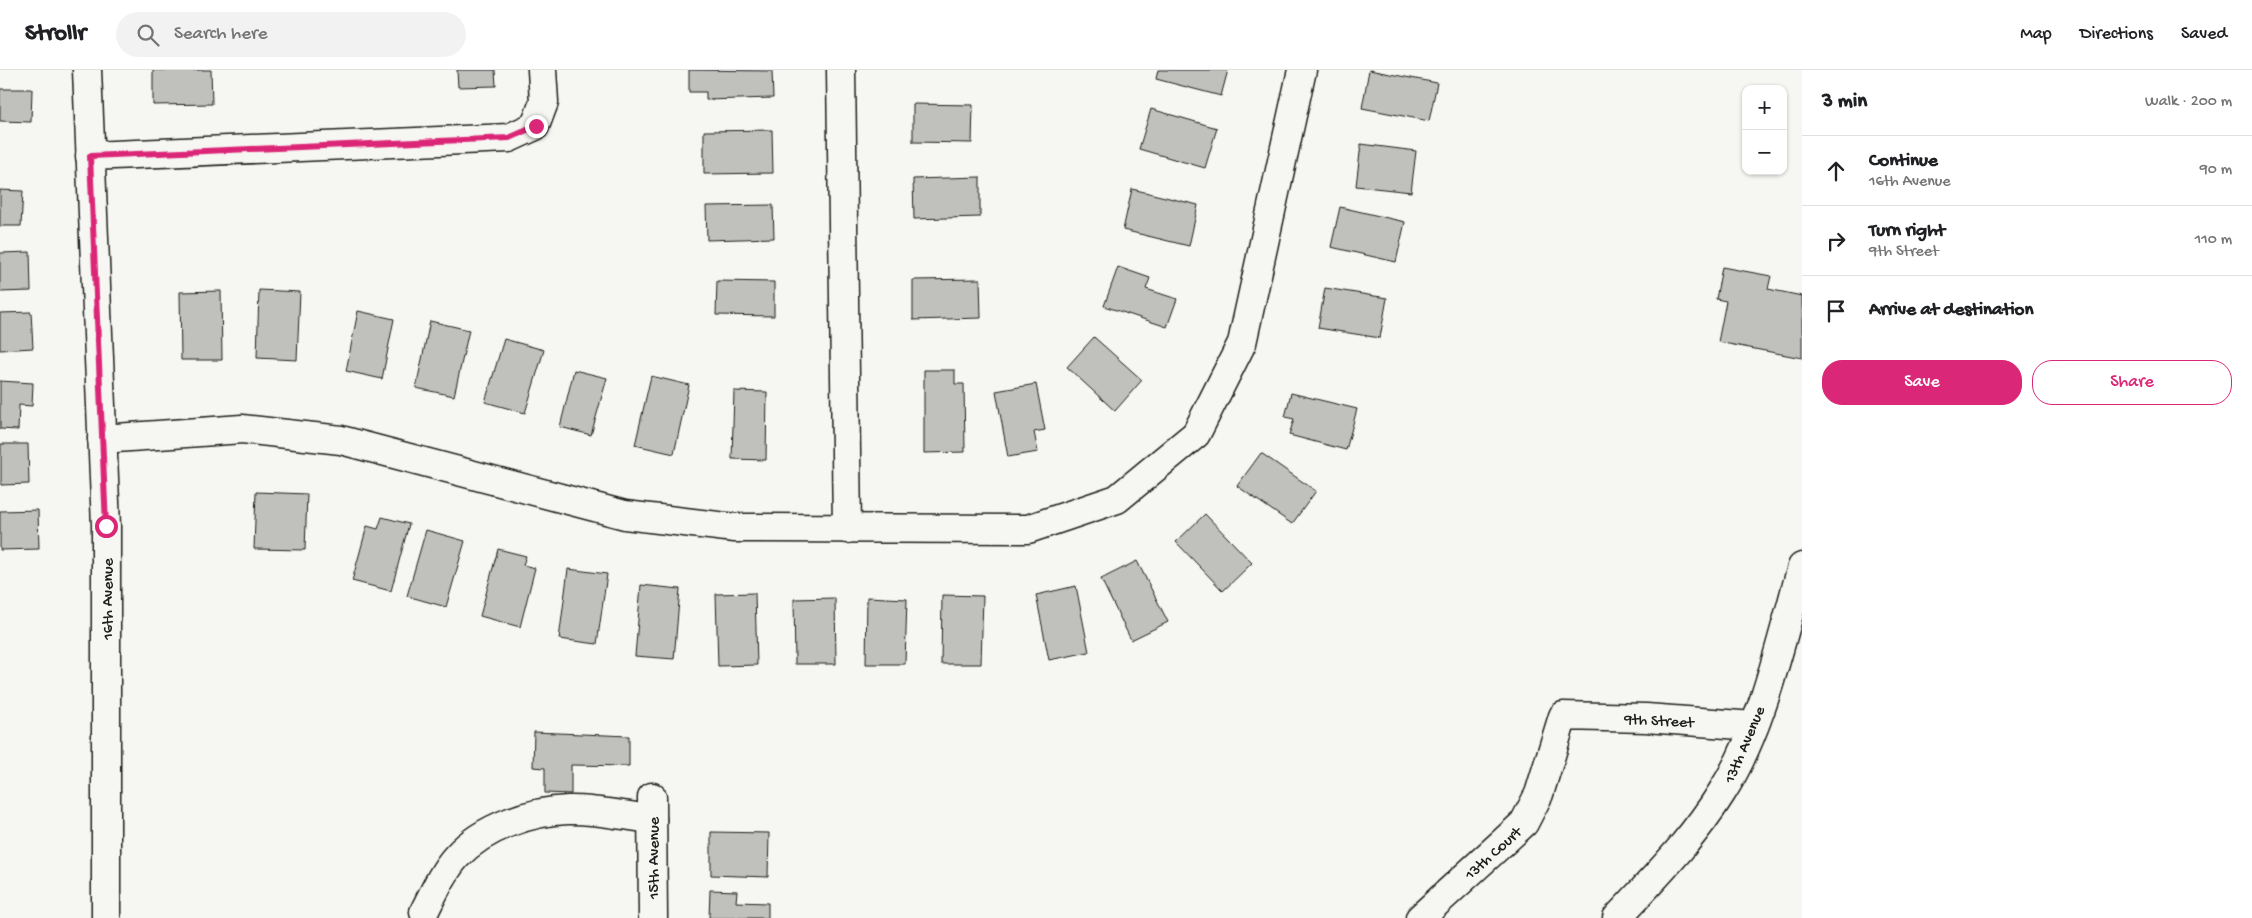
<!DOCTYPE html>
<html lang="en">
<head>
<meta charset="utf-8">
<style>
  body { margin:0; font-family:"Gochi Hand",sans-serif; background:#f2f2f2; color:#202124 }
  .controls { position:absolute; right:15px; top:15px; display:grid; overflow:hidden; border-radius:10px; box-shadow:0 1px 4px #0004 }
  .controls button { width:45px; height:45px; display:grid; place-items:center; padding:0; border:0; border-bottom:1px solid #e0e0e0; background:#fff; color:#202124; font:25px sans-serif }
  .stop { position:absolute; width:15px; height:15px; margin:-11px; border:4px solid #db2777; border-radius:50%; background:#fff }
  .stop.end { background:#db2777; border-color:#fff; box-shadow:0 1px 5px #0008 }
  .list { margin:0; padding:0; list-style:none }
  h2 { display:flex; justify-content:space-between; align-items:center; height:65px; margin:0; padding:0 20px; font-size:21px }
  h2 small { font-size:16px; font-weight:400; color:#757577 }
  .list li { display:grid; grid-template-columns:32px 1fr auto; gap:15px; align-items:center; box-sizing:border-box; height:70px; padding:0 20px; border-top:1px solid #e0e0e0 }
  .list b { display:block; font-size:19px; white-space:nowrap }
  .list p { margin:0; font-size:16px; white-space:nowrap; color:#757577 }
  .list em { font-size:16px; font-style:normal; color:#757577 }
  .actions { display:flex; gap:10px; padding:15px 20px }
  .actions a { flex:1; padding:11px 0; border:1px solid #db2777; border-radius:20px; text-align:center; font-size:18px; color:#db2777 }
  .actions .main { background:#db2777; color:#fff }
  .icon { flex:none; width:28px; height:28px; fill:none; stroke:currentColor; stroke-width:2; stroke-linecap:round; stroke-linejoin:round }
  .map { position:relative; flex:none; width:1802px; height:848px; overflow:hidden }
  header { display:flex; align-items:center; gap:30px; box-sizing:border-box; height:70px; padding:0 25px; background:#fff; border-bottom:1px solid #e0e0e0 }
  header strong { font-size:24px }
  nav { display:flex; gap:28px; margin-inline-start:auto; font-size:18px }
  .search { width:350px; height:45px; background:#f2f2f2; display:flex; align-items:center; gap:12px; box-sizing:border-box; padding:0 18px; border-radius:28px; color:#757577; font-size:19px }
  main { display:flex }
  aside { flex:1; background:#fff }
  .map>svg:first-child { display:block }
</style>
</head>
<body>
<header>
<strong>Strollr</strong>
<div class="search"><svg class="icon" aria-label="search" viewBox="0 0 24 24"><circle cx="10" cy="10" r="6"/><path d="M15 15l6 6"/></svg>Search here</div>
<nav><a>Map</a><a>Directions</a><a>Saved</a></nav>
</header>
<main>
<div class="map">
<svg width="1802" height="848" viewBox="0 0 1802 848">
  <rect width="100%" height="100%" fill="#f6f6f2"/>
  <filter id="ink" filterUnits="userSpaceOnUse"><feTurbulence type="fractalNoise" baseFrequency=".02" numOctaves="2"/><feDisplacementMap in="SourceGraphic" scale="10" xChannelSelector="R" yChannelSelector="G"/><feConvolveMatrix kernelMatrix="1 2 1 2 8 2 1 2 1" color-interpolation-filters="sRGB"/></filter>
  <g filter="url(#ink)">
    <g fill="#c0c0bd" stroke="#1c1c1c">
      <path d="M153,0h58l1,34 -59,1z"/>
      <path d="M457,0h38l1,16 -38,1z"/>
      <path d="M689,0l83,1 1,27 -67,2v-8h-17z"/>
      <path d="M1158,0h70l-7,26 -65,-17z"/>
      <path d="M1369,0l68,13 -8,38 -67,-13z"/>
      <path d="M0,19h32l-1,33 -31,-1z"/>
      <path d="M913,34l60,1 -1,38 -59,-1z"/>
      <path d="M1151,39l66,19 -12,40 -66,-19z"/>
      <path d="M772,60l1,43 -69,1v-43z"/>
      <path d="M1361,74l55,7 -5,41 -55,-6z"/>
      <path d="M980,107v40l-66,2 -1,-40z"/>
      <path d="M1132,119l66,16 -9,41 -66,-16z"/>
      <path d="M0,120l23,1 -2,35h-21z"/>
      <path d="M773,135l1,33 -67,2 -1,-34z"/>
      <path d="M1340,137l65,15 -9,40 -65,-15z"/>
      <path d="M30,182l1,39 -31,1v-39z"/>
      <path d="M1118,197l32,11 -4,11 31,10 -10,28 -63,-21z"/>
      <path d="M1722,197l49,9 -3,13 34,7v62l-84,-16 8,-41 -10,-2z"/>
      <path d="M980,209l1,39 -68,2v-40z"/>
      <path d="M717,211l57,1v34l-58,-1z"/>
      <path d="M1325,218l62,10 -7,40 -62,-10z"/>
      <path d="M259,220l41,2 -3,68 -40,-2z"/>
      <path d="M221,221l1,69h-41l-1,-68z"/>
      <path d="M358,241l36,8 -12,60 -36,-8z"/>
      <path d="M31,242l2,36 -33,2v-37z"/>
      <path d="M430,251l39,9 -15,66 -38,-8z"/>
      <path d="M1094,267l48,43 -27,31 -48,-44z"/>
      <path d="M504,269l40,11 -19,63 -40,-11z"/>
      <path d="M574,300l33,8 -16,57 -31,-8z"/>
      <path d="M924,300h31v14h9l1,68 -41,1z"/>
      <path d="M651,306l38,9 -15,69 -39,-9z"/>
      <path d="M0,311l33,2 -1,23 -13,-1 -1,25 -18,-1z"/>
      <path d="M1036,314l9,46 -11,2 4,20 -30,5 -12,-66z"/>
      <path d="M734,321l33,1 -1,68 -34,-1z"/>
      <path d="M1291,323l66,16 -11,41 -57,-15 5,-16 -9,-2z"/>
      <path d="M1,374h27l1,40 -28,1z"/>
      <path d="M1261,383l55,38 -24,33 -55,-38z"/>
      <path d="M256,422l51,2 -2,56 -51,-1z"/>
      <path d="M38,440l1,39 -39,1v-39z"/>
      <path d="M1205,444l47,49 -29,28 -47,-49z"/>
      <path d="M382,447l27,7 -18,67 -39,-10 15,-55 11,3z"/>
      <path d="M426,460l39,11 -19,66 -39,-11z"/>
      <path d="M498,479l28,7 -3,9 12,3 -15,59 -40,-11z"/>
      <path d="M1137,491l31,61 -37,18 -30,-61z"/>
      <path d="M568,499l39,5 -10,70 -38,-5z"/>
      <path d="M641,515l39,4 -6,70 -39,-3z"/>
      <path d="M1076,516l13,66 -40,8 -13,-65z"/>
      <path d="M755,523l2,72 -39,1 -2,-72z"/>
      <path d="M942,525l41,1 -2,68h-40z"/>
      <path d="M867,527l40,2 -2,65h-39z"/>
      <path d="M835,528l1,66h-41l-1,-65z"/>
      <path d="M534,662l95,4v30l-58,-1v29l-26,-1v-25l-12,-1z"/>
      <path d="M711,762l58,1 -1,44 -57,-2z"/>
      <path d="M710,820l27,1 -1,11 32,1v15h-59z"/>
    </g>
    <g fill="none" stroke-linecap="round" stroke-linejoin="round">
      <g stroke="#1c1c1c" stroke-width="31">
        <g id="minor">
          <path d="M841,0l6,459"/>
          <path d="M90,86l419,-18 26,-12 9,-24 -2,-32"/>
          <path d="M102,369l140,-10 99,11 284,75 110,13 293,1 89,-30 79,-65 46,-91 60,-273"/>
          <path d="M652,727l1,121"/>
          <path d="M424,842c9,-18 19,-41 33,-56 26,-28 73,-45 111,-46 25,-1 58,6 84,9"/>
          <path d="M1420,848l104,-95 15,-29 24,-78 83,2 108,8"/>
          <path d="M1617,848c37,-40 76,-79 105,-126 41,-64 59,-153 80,-225"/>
        </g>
      </g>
      <g stroke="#1c1c1c" stroke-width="31">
        <path id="tertiary" d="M87,0l19,456v392"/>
      </g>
      <use href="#minor" stroke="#f6f6f2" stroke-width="28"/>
      <use href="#tertiary" stroke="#f6f6f2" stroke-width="28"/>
    </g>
  </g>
  <g fill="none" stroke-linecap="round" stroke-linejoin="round" filter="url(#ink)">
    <path stroke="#db2777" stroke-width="6" d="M106,456l-16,-370 419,-18 27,-12"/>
  </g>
  <g text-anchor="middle" stroke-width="4.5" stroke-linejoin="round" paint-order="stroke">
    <g font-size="16" fill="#1c1c1c" stroke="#f6f6f2">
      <text transform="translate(106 529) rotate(-90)" y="6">16th Avenue</text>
      <text transform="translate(1659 649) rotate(3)" y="6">9th Street</text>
      <text transform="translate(1743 674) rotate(-67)" y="6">13th Avenue</text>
      <text transform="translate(1492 782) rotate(-42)" y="6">13th Court</text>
      <text transform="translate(652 788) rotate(-90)" y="6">15th Avenue</text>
    </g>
  </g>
</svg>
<div class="controls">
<button>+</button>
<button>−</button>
</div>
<div class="stop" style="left:106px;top:456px"></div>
<div class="stop end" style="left:536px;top:56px"></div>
</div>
<aside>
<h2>3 min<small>Walk · 200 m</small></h2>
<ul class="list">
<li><svg class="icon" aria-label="ahead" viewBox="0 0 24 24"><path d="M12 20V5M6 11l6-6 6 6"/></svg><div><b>Continue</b><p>16th Avenue</p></div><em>90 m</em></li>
<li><svg class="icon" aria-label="right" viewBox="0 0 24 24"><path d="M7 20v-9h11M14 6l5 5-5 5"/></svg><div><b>Turn right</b><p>9th Street</p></div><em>110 m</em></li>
<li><svg class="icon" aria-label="arrive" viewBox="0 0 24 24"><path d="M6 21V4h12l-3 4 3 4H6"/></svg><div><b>Arrive at destination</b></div></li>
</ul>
<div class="actions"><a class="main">Save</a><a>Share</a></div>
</aside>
</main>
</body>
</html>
